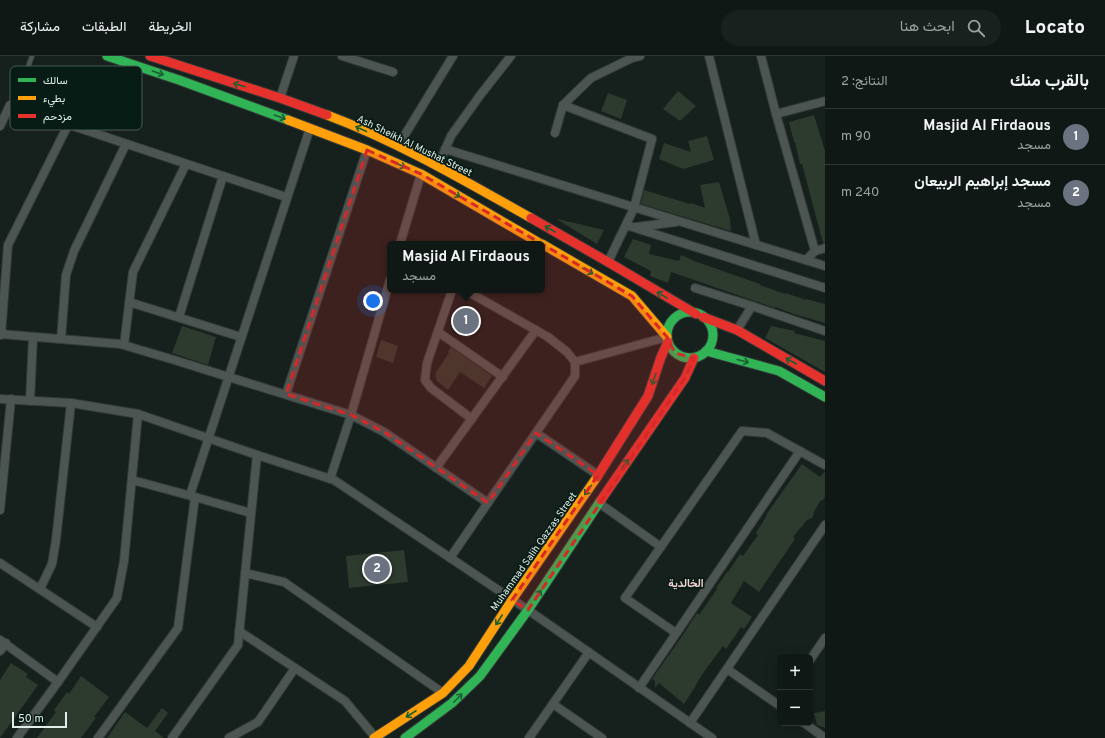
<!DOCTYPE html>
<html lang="ar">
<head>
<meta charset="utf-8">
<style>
  body { margin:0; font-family:Overpass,Vazirmatn,sans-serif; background:#19211f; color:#f1f3f6; direction:rtl }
  .controls { position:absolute; right:12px; bottom:12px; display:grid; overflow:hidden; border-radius:6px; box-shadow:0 4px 16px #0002 }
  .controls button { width:36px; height:36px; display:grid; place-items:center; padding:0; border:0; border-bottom:1px solid #303735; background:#101816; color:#f1f3f6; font:20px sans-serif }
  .scale { position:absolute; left:12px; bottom:10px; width:55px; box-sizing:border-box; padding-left:4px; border:2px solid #e0ede8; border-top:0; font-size:11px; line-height:14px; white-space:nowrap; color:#e0ede8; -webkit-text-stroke:3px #071c15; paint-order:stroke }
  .you { position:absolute; left:373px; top:245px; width:14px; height:14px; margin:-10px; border:3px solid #fff; border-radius:50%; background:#1a73e8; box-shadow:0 0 0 6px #1a73e833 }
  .badge { display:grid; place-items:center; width:26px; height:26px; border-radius:50%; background:#99a5a1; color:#fff; font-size:13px; font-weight:700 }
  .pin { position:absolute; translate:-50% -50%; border:2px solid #fff; box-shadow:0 1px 4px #0006 }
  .popup { position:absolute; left:387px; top:185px; width:158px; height:52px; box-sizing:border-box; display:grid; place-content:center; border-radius:6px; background:#101816; filter:drop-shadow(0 1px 3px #0005); font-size:13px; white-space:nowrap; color:#9ca0a1 }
  .popup b { font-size:15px; color:#f1f3f6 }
  .popup::after { content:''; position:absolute; left:50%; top:100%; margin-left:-8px; border:8px solid transparent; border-top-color:#101816 }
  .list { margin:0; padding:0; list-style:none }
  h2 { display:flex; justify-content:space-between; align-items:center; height:52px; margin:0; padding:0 16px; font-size:17px }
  h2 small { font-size:13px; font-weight:400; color:#9ca0a1 }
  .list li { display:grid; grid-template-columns:26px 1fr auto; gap:12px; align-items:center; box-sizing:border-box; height:56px; padding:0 16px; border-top:1px solid #303735 }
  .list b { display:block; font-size:15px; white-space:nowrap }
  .list p { margin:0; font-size:13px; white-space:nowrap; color:#9ca0a1 }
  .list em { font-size:13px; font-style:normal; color:#9ca0a1 }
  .icon { flex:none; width:22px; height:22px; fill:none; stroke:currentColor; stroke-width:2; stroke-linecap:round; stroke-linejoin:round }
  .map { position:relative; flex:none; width:825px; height:682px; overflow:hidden; direction:ltr }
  header { display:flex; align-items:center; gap:24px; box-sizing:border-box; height:56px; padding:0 20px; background:#101816; border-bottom:1px solid #303735 }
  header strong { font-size:19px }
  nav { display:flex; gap:22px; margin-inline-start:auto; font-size:14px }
  .search { width:280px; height:36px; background:#19211f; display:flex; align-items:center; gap:10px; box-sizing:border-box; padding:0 14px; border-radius:22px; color:#9ca0a1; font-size:15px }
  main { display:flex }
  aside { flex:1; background:#101816 }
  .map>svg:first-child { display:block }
</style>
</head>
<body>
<header>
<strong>Locato</strong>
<div class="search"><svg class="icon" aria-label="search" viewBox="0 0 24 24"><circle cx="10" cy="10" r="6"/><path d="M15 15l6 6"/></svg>ابحث هنا</div>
<nav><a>الخريطة</a><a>الطبقات</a><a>مشاركة</a></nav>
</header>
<main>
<aside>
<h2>بالقرب منك<small>النتائج: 2</small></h2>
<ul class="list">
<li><span class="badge" style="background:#6b7280">1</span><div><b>Masjid Al Firdaous</b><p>مسجد</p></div><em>90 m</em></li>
<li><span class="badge" style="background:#6b7280">2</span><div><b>مسجد إبراهيم الربيعان</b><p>مسجد</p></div><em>240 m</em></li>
</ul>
</aside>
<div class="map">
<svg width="825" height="682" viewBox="0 0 825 682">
  <rect width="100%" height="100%" fill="#16201d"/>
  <g fill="#2d3a2e">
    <path d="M108,26h13l1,5 11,-1v10h4v16l-3,1v10l-12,1v3h-14l-1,-5h-7l-3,-25 5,-1 -1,-9h7z"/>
    <path d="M678,35l18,15 -16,15 -17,-12z"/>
    <path d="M608,37l19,7 -6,19 -20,-8z"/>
    <path d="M814,59l11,36v92h-2l-21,-79h-2l-5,-22h-1l-5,-20z"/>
    <path d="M707,80l7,24 -31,9 -24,-10 5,-16 27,9 -3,-11z"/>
    <path d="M719,126l11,37 1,12 -90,-27 3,-14 46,14 1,-1 14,5 -5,-23z"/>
    <path d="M558,163l46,11 -7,14 -39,-24z"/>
    <path d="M633,183l18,6 -2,9 30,7 2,-6 16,7 63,22v1l25,9 1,-1 20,7v-1l19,5v19l-31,-9 -19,-7v1l-104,-36 -3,11 -18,-7 1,-5 -27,-14z"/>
    <path d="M463,253l3,4 8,3 4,8 -3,9 -7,5 -10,-3 -4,-8 2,-10 3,-1 -2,-5z"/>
    <path d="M182,270l34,11 -8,28 -36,-12z"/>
    <path d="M771,270l24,5 -1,2 31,8v31l-60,-34z"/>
    <path d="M381,284l17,6 -5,17 -17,-6z"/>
    <path d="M451,291l41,29 -8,12 -24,-16 -12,18 -12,-10 1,-2 -2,-2 1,-2h-1l14,-21 -1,-1z"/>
    <path d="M802,408l18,13 5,-6v26l-3,4 -1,-1 -8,13h1l-2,5 -5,2 -14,17 2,2 -36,53 -15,-11 -13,22 21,14 -8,12 -3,-2 -15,22 -3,-3 -22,30 -6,11 -11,17 -25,-21 -4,5v-7l-3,-2 26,-37 19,-29 2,2 18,-26 -1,-1 11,-16h1l12,-18 3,2 15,-21 -2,-2 11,-18h-1z"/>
    <path d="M404,494l4,32 -59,6 -3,-32z"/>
    <path d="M11,607l17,11 -2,3 12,8 -38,53v-58z"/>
    <path d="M81,620l28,21 -15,20 2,1 -15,20h-44l19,-26 -2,-2 13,-18 2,2z"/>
    <path d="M162,652l6,5 -13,18 9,7h-57l18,-26 22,16z"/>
    <path d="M825,655v17l-8,-3 -3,-12z"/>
  </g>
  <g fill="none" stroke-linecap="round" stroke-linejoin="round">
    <g stroke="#333a38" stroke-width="6">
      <path id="lane" d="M14,50l18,-50"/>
    </g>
    <g stroke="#333a38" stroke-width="10">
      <g id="street">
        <path d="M342,0l51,16"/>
        <path d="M709,0l47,189"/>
        <path d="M761,0l15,58 39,137"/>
        <path d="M280,42l14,-42"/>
        <path d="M563,49l89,34 -18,69 -26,54"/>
        <path d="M776,58l49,-13"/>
        <path d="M0,70l10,-21 276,92"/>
        <path d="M555,77l8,-28 28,-27 41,-20 8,-2"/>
        <path d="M398,90l55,-90"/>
        <path d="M445,93l380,117"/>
        <path d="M438,110l13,-30 30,-42 30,-38"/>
        <path d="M626,169l199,63"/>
        <path d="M636,171l40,-5"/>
        <path d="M400,188l21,-70"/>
        <path d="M806,204l9,-9 10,-3"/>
        <path d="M695,232l57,18"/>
        <path d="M452,234l-25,73 -2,17 6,8 41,31"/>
        <path d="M129,246l112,35"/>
        <path d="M179,261l44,-141"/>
        <path d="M737,274l15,-24 73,25"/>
        <path d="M438,276l65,45"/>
        <path d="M0,278l120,10 51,15 180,56 33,17 104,71"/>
        <path d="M1,279l7,-90 60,-120"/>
        <path d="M61,283l5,-64 8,-24 52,-107"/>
        <path d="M124,289l9,-73 53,-108"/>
        <path d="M575,306l92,-25"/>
        <path d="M286,338l81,-244"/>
        <path d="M0,343l71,4 67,11 119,41 77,25 194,130 184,128"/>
        <path d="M30,345l3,-64"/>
        <path d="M536,377l62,42"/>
        <path d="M436,412l100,-138"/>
        <path d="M330,423l21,-64 39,-135"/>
        <path d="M132,424l63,17 56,16"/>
        <path d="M190,439l120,-367"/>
        <path d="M599,447l62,44"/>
        <path d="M0,454l11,-111"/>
        <path d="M450,502l125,-182v-14l-8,-10 -19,-15 -83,-47"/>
        <path d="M0,507l97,64"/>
        <path d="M245,517l39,9 159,111"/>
        <path d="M40,533l12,-25 4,-24 15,-137"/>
        <path d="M239,575l106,70 30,36"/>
        <path d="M676,577l-51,-35 117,-167 25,2 58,32"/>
        <path d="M0,584l58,42"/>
        <path d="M0,595l6,-8"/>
        <path d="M810,604l15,-22"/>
        <path d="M727,613l53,37"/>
        <path d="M639,632l161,-237"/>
        <path d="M553,648l49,34"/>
        <path d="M690,667l135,-198"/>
        <path d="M804,667l21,15"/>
        <path d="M17,682l41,-56 59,-84 7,-37 14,-147"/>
        <path d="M98,682l80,-110 17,-131"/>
        <path d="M172,682l66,-93 19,-190"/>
        <path d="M229,682l29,-16 37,-54"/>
        <path d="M529,682l60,-86"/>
      </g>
    </g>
    <g stroke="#333a38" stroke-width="11">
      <g id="fast">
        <path d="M107,0l72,24 109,40"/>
        <circle cx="690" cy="279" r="23"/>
        <path d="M706,295l73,20 46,26"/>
        <path d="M405,682l47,-35 28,-27 48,-66 73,-110"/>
      </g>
    </g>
    <g stroke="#333a38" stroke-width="11">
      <g id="slow">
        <path d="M327,59c72,27 138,66 204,103"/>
        <path d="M288,64l79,30 54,24 120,70"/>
        <path d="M542,188l90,52 35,41"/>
        <path d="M374,682l69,-45 26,-27 43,-66 85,-123"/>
      </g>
    </g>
    <g stroke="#333a38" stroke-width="11">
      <g id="jam">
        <path d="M150,0l130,42 47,17"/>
        <path d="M531,162l77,44 88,52"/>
        <path d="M703,261l34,13 88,51"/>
        <path d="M597,421l51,-81 13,-39 7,-15"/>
        <path d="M601,444l84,-122 9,-20"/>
      </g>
    </g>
    <use href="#lane" stroke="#4c5552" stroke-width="4"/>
    <use href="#street" stroke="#4c5552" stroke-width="8"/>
    <use href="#fast" stroke="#30b455" stroke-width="9"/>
    <use href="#slow" stroke="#ff9f0a" stroke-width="9"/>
    <use href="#jam" stroke="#e5322d" stroke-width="9"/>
  </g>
  <defs><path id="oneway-shaft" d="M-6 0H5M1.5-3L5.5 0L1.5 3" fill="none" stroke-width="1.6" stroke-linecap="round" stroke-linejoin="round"/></defs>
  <g stroke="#196032">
    <use href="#oneway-shaft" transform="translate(158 17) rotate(19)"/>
    <use href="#oneway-shaft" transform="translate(239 29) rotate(-162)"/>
    <use href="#oneway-shaft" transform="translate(280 61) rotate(20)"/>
    <use href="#oneway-shaft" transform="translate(361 73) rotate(-156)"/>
    <use href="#oneway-shaft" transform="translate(400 109) rotate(24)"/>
    <use href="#oneway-shaft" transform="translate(455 138) rotate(30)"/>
    <use href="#oneway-shaft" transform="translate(550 173) rotate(-150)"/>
    <use href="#oneway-shaft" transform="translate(588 215) rotate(30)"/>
    <use href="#oneway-shaft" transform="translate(662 239) rotate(-149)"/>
    <use href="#oneway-shaft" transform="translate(743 305) rotate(15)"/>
    <use href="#oneway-shaft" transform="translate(791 305) rotate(-150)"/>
    <use href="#oneway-shaft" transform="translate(654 323) rotate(108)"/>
    <use href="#oneway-shaft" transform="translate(625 408) rotate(-55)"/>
    <use href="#oneway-shaft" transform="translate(588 434) rotate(125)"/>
    <use href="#oneway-shaft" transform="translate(538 539) rotate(-57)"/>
    <use href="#oneway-shaft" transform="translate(499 564) rotate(123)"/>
    <use href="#oneway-shaft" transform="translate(458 642) rotate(-45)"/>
    <use href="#oneway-shaft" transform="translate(411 658) rotate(147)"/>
  </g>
  <path fill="#d62828" fill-opacity="0.2" stroke="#d62828" stroke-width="3" stroke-dasharray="8 5" stroke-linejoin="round" d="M367,94l54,24 211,122 35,41 8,16 19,5 -9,20 -157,232 -16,-10 86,-125 -62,-42 -48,70 -104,-71 -33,-17 -65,-21z"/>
  <g text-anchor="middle" stroke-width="3.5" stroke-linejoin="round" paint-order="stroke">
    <g font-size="10" fill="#e0ede8" stroke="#071c15">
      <text transform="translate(415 89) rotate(26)" y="4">Ash Sheikh Al Mushat Street</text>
      <text transform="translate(533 495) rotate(-55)" y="4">Muhammad Salih Qazzas Street</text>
    </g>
    <g font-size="11" font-weight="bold" fill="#f5d2d1" stroke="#071c15">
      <text x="686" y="531">الخالدية</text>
    </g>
  </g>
  <rect x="10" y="10" width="132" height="64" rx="6" fill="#071c15" stroke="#485b54" stroke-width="1"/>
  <rect x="18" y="22" width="18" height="4" fill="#30b455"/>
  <rect x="18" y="40" width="18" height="4" fill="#ff9f0a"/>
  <rect x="18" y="58" width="18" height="4" fill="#e5322d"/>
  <g font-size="11" fill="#e0ede8">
    <text x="43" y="28">سالك</text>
    <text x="43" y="46">بطيء</text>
    <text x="43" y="64">مزدحم</text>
  </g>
</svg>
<div class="controls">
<button>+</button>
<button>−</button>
</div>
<div class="scale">50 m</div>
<div class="you"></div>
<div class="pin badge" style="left:466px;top:265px;background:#6b7280">1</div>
<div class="popup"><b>Masjid Al Firdaous</b>مسجد</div>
<div class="pin badge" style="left:377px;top:513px;background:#6b7280">2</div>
</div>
</main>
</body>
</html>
